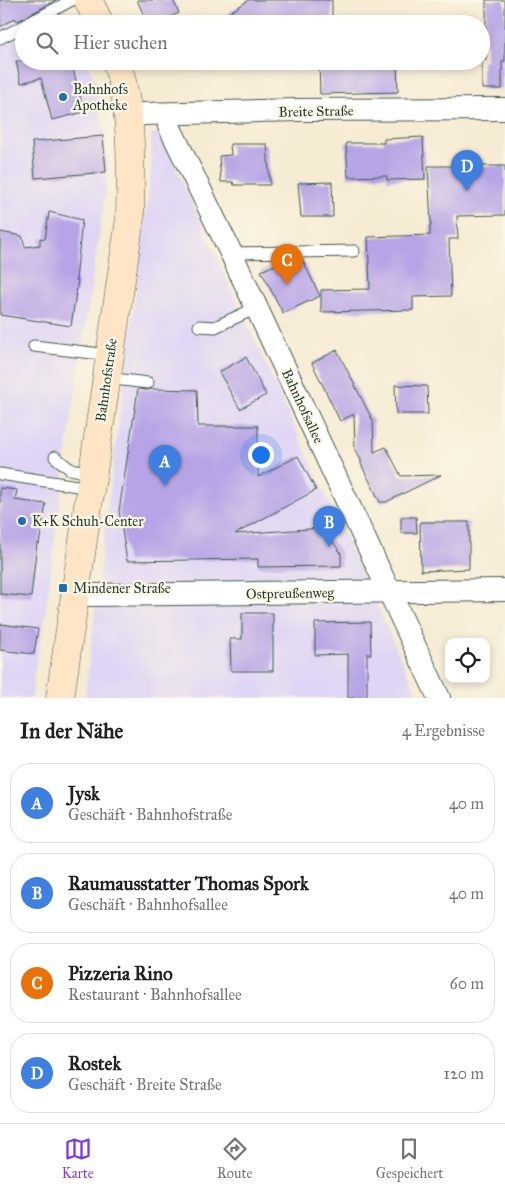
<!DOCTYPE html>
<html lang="de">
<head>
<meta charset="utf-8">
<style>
  body { margin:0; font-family:"IM FELL Great Primer",serif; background:#f2f2f2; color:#202124 }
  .controls { position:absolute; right:15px; bottom:15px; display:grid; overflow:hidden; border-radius:10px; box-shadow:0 2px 8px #0003 }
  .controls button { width:45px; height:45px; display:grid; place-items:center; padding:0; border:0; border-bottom:1px solid #e0e0e0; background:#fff; color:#202124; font:25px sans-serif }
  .you { position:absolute; left:260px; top:454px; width:18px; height:18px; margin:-12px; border:4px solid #fff; border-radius:50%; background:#1a73e8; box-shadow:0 0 0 8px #1a73e833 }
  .badge { display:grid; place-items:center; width:32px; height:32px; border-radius:50%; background:#7c3aed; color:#fff; font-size:16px; font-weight:700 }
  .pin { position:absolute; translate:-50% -41px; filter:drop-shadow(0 1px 2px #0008) }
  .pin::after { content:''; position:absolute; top:26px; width:18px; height:15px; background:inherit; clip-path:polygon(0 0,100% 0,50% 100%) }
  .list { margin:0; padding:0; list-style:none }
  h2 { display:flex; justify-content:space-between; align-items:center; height:65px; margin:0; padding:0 20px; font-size:21px }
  h2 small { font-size:16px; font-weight:400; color:#757577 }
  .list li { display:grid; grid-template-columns:32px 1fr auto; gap:15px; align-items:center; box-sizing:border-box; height:80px; margin:0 10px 10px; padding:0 10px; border:1px solid #e0e0e0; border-radius:20px }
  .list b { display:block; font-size:19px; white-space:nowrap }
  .list p { margin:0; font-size:16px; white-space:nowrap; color:#757577 }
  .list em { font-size:16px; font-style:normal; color:#757577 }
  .icon { flex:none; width:28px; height:28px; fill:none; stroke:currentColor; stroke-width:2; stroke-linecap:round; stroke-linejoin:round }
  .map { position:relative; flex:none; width:505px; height:698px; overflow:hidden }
  .search { position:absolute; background:#fff; box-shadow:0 2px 8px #0003; left:15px; right:15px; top:15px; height:55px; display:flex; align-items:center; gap:12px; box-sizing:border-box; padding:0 18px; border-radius:28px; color:#757577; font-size:19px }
  .sheet { height:425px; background:#fff }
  nav { display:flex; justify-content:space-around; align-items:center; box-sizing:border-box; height:70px; border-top:1px solid #e0e0e0; background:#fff; font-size:14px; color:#757577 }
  nav a { display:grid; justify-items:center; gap:2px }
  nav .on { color:#7c3aed }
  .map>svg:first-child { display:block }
</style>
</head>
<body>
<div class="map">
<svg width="505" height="698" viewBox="0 0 505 698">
  <rect width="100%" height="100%" fill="#fcf5e5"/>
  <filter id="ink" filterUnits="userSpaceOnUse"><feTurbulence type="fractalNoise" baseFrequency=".02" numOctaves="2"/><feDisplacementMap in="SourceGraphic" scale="10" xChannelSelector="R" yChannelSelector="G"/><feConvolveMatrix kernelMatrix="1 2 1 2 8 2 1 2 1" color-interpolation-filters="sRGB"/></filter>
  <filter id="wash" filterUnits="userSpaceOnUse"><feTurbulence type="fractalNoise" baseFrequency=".0096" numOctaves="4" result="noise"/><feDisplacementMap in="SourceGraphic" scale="20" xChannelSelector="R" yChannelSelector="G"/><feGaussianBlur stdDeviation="1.12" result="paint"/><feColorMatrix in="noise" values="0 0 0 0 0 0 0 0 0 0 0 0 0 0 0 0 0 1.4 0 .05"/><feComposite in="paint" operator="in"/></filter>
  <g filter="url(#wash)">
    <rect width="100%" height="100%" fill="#f6ebd3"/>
    <g fill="#dfd5f5">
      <path d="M0,0h61l12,24h-49v37h63l8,20 7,40 3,14 3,37 -4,30 -36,240 -23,174 -11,58 -2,24h-32z"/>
      <path d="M160,131l34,77 225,490h-334l15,-131 47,-362 4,-37v-34z"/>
    </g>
    <g id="blocks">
      <g fill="#b6a4e6">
        <path d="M0,0h56l-34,19 -5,2 -2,-3 -15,9z"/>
        <path d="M137,0h36l6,13 -24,11h-7z"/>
        <path d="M249,0h83v24h-20v-7l-91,1z"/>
        <path d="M486,0h19v61h-3v28h-20v-28l4,-1z"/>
        <path d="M16,61h55l13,51 -32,8 -11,-42 -20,5z"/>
        <path d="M319,61h27v2l51,-2 1,31 -78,2z"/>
        <path d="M103,136l3,36 -71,6 -3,-36z"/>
        <path d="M423,137l2,42 -38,1v-4l-39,1 -2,-34h38v-4z"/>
        <path d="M230,144h37l3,41h-36l-1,-3h-12l-2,-26 12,-1z"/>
        <path d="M428,166h77v49l-48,1 1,23h-9l2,57 -38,1v13l-92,2v-22l49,-1 -2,-52 62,-2v-10h1z"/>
        <path d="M332,182l1,35h-32l-3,-34z"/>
        <path d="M49,212l33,8 -6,60h2l-7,46 -71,-11v-83l22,4 3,11 15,-2v-7l5,1z"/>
        <path d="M302,259l18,37 -37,17 -22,-42 26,-11z"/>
        <path d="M337,350l36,71 1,31 12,-5 15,29 40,-1 -55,27h-6l-19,-38v-4l-6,-10 -1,-36 -14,7 -28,-58z"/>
        <path d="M246,357l20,38 -26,14 -21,-37z"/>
        <path d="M395,385l32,1 1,28h-32z"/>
        <path d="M138,389l9,1 5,-1 45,1 1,36h60v51l40,-21 18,34 -81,44 88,-6 18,25v13l-83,1v-8l-131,2 -8,-50z"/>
        <path d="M0,488l17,2 -2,10 31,4 -7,40 -2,-1 -6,54 -31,-3z"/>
        <path d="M401,517h15l1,16h-16z"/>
        <path d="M420,522h49v47l-48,2z"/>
        <path d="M242,613h31v58h-42l-1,-32h12z"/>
        <path d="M370,622l1,32h-4v44h-19v-44l-33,1v-32z"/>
        <path d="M0,624l38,5 -4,25 -34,-4z"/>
      </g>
    </g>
  </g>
  <g filter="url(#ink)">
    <use href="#blocks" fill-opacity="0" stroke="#3f574c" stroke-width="1"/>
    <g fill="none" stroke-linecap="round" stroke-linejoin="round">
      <g stroke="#3f574c" stroke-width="13">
        <g id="service">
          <path d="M27,24l45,-24"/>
          <path d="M0,38l24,-12"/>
          <path d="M231,253l123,-2"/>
          <path d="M199,326l16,1 41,-19"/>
          <path d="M34,346l75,9"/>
          <path d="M106,378l42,5"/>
          <path d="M55,457l15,12 22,4"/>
          <path d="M0,474l90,14"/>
        </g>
      </g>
      <g stroke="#3f574c" stroke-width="24">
        <g id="minor">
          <path d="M168,114l1,12 62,127 208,445"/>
          <path d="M128,116l17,-2 153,-4 207,-1"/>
          <path d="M75,592l15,3 415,-5"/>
        </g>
      </g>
      <g stroke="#3f574c" stroke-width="29">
        <g id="secondary">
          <path d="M88,0l12,24"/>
          <path d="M60,698l70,-480c1,-49 3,-110 -14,-157"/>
        </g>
      </g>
      <use href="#service" stroke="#fff" stroke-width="11"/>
      <use href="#minor" stroke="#fff" stroke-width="22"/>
      <use href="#secondary" stroke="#fde5c5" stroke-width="28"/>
    </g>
  </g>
  <g fill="#1f6fb2" stroke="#fcf5e5" stroke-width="2">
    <circle cx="63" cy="97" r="5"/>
    <circle cx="22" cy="521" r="5"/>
    <rect x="58" y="583" width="10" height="10" rx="2.5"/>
  </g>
  <g text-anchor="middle" stroke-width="4.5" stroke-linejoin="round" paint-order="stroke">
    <g font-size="14" fill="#1f3d34" stroke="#fcf5e5" text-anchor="start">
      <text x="73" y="94">Bahnhofs<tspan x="73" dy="16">Apotheke</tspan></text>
      <text x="32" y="526">K+K Schuh-Center</text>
      <text x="73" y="593">Mindener Straße</text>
    </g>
    <g font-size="14" fill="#1f3d34" stroke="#fcf5e5">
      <text transform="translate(316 111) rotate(-1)" y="5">Breite Straße</text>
      <text transform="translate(106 380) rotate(-82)" y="5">Bahnhofstraße</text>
      <text transform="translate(303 406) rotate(65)" y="5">Bahnhofsallee</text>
      <text transform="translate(290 593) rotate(-1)" y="5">Ostpreußenweg</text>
    </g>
  </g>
</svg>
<div class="controls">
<button><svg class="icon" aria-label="locate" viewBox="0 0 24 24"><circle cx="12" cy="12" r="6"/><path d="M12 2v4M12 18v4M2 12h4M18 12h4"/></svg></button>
</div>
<div class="you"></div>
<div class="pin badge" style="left:165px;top:486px;background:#3f7fe0">A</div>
<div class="pin badge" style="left:329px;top:547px;background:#3f7fe0">B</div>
<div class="pin badge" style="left:287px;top:285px;background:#e8710a">C</div>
<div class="pin badge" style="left:467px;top:191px;background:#3f7fe0">D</div>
<div class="search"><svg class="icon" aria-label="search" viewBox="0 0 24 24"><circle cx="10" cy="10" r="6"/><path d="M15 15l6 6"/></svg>Hier suchen</div>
</div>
<section class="sheet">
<h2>In der Nähe<small>4 Ergebnisse</small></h2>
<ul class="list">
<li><span class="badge" style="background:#3f7fe0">A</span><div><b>Jysk</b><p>Geschäft · Bahnhofstraße</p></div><em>40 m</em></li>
<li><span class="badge" style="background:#3f7fe0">B</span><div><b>Raumausstatter Thomas Spork</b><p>Geschäft · Bahnhofsallee</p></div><em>40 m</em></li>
<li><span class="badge" style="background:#e8710a">C</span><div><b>Pizzeria Rino</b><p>Restaurant · Bahnhofsallee</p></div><em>60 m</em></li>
<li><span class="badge" style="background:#3f7fe0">D</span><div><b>Rostek</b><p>Geschäft · Breite Straße</p></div><em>120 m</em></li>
</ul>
</section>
<nav>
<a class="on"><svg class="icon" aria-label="map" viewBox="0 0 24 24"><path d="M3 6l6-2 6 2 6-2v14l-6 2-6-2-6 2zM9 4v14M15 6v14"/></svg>Karte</a>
<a><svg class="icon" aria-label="directions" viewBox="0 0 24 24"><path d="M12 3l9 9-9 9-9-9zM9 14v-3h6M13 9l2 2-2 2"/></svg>Route</a>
<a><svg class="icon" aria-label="saved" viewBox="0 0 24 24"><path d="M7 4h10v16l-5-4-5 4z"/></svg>Gespeichert</a>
</nav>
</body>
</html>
